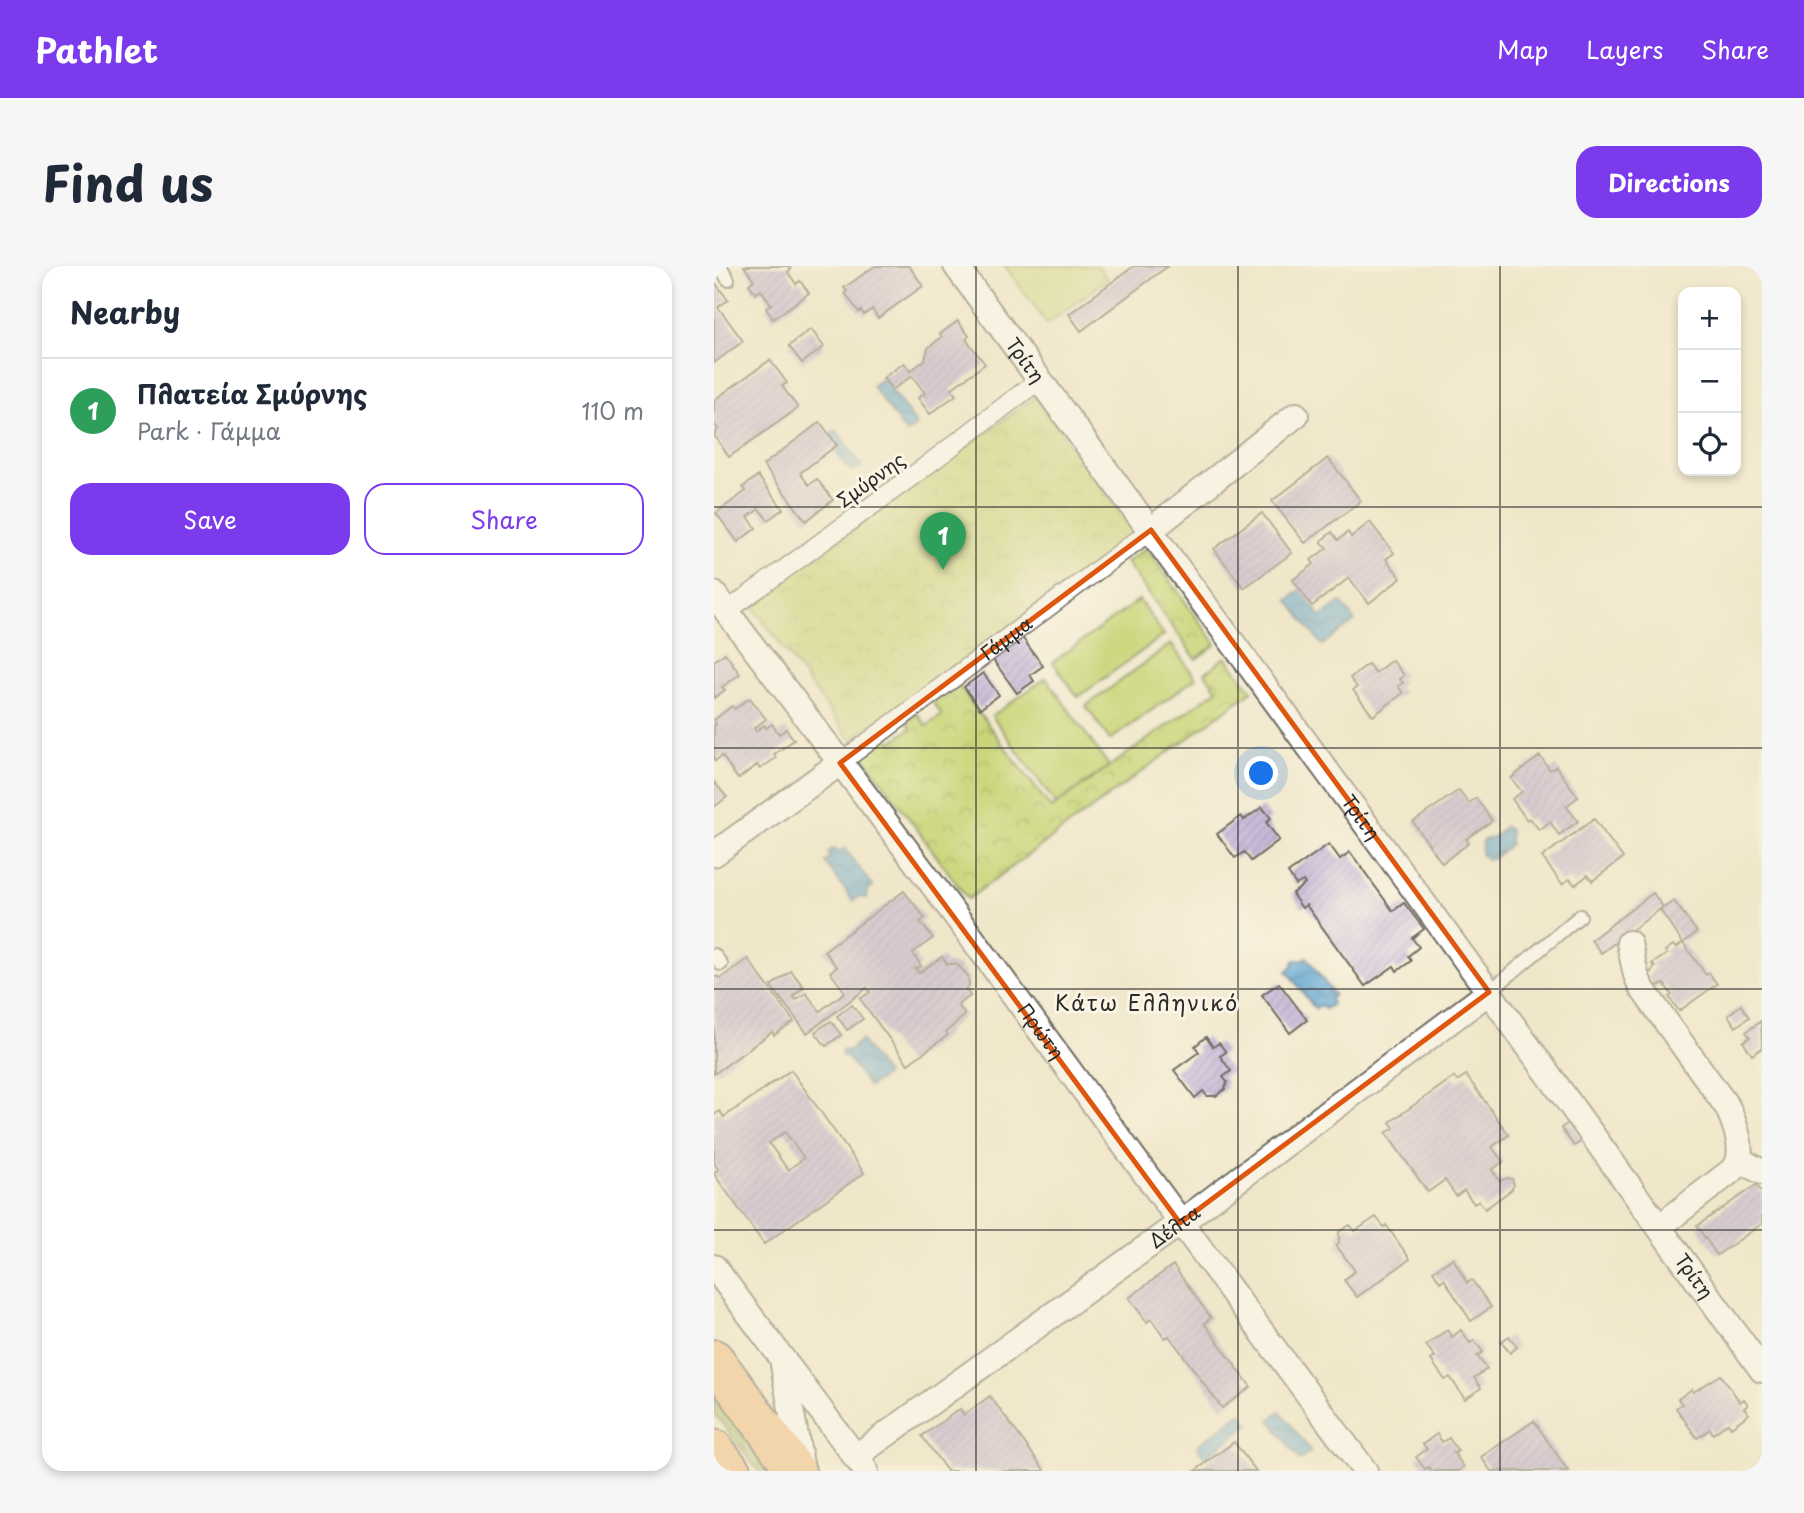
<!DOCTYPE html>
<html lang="en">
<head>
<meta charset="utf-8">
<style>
  body { margin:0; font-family:"Playpen Sans",sans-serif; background:#f6f6f7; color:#1f2937 }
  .controls { position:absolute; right:21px; top:21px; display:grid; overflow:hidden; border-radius:14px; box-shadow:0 4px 10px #0003 }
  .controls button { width:63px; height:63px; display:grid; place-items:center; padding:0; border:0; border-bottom:2px solid #e0e1e3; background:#fff; color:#1f2937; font:35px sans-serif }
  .you { position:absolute; left:548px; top:508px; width:24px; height:24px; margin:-18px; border:5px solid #fff; border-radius:50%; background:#1a73e8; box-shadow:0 0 0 10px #1a73e833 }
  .badge { display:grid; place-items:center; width:46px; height:46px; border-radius:50%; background:#7c3aed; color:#fff; font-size:23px; font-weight:700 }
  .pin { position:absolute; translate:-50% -58px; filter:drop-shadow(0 2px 4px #0008) }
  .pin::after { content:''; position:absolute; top:37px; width:24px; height:21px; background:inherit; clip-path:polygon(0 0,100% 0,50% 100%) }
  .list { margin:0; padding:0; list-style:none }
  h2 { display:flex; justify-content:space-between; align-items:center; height:91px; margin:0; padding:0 28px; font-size:30px }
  h2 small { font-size:23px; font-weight:400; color:#747a83 }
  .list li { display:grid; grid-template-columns:46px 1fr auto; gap:21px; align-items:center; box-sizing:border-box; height:105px; padding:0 28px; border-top:2px solid #e0e1e3 }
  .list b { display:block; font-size:26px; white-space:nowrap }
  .list p { margin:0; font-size:23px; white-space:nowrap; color:#747a83 }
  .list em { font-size:23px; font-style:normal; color:#747a83 }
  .actions { display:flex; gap:14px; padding:21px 28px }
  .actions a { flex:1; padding:16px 0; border:2px solid #7c3aed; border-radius:21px; text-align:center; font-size:24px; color:#7c3aed }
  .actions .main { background:#7c3aed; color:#fff }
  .icon { flex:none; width:38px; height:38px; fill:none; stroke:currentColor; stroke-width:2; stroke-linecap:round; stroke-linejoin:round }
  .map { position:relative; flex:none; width:1048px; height:1205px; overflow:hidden; border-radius:21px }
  header { display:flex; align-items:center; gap:42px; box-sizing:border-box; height:98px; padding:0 35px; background:#7c3aed; color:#fff }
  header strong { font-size:33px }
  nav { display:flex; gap:38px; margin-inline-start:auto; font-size:24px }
  .intro { display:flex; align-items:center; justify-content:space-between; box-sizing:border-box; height:168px; padding:0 42px }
  h1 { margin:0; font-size:49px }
  .button { padding:18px 32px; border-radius:21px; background:#7c3aed; color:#fff; font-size:24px; font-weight:700 }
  main { display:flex; gap:42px; padding:0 42px }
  aside { flex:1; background:#fff; border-radius:21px; box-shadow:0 4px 10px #0003 }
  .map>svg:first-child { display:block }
</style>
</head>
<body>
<header>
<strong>Pathlet</strong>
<nav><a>Map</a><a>Layers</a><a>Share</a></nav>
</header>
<div class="intro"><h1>Find us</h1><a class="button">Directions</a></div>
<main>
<aside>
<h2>Nearby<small></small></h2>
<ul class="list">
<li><span class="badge" style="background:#2e9e5b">1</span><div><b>Πλατεία Σμύρνης</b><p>Park · Γάμμα</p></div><em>110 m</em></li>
</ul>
<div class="actions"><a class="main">Save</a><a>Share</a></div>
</aside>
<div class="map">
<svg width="1048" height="1205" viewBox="0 0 1048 1205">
  <defs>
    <pattern id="forest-firs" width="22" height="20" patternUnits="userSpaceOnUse" patternTransform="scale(1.75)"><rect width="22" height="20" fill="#9db666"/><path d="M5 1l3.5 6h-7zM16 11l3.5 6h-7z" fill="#809454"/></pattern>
    <pattern id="park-crowns" width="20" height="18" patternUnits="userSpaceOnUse" patternTransform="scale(1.75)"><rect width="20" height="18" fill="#c7d475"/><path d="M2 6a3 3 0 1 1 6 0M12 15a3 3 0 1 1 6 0" fill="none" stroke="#abb665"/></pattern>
    <pattern id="water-waves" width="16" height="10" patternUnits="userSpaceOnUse" patternTransform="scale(1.75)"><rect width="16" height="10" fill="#5ba2d1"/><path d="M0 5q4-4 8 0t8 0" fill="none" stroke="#4b84aa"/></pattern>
    <pattern id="building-hatch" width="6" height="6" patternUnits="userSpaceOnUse" patternTransform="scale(1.75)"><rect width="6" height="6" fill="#bcaad7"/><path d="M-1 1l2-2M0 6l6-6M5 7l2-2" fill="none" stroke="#998baf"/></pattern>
  </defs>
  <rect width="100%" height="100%" fill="#fcf5e5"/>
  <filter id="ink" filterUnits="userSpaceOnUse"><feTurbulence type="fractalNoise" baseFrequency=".0143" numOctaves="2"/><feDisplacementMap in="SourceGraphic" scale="14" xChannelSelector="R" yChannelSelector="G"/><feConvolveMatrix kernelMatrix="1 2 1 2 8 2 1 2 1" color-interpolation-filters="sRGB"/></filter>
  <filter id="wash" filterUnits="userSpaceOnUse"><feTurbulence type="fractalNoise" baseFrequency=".00686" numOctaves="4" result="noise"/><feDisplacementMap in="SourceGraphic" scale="28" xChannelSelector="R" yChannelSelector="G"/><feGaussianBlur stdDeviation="1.57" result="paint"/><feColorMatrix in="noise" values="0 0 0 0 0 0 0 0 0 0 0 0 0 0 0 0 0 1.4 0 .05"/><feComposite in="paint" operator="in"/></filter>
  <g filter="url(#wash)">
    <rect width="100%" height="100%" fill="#f0e7ca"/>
    <path fill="url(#forest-firs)" stroke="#647048" stroke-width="2" d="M0,1130l55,75h-11l-44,-58z"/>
    <g fill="url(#park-crowns)" stroke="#798050" stroke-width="2">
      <path d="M321,131l101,138 -285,205 -100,-136z"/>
      <path d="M432,282l70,96 -20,15 -70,-97z"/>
      <path d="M512,391l26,34 -284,208 -106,-145 25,-18 5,6 19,-14 -4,-6 11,-8 8,12 16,-11 -9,-12 25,-18 93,123 166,-118 -12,-17z"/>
    </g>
    <g fill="#c7d475" stroke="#798050" stroke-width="2">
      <path d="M291,0h93l10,13 -61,45z"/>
      <path d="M425,334l25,35 -86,62 -25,-35z"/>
      <path d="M457,378l25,34 -86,62 -24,-34z"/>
      <path d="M332,412l63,88 -53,38 -64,-88z"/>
    </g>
    <g fill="url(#water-waves)" stroke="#43667e" stroke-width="2">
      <path d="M169,112l34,47 -11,8 -34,-47z"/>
      <path d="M122,164l26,35 -8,6 -6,-2 -11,-15 1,-6 -9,-13z"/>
      <path d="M587,324l20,27 20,-15 14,19 -33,24 -34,-45z"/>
      <path d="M790,560l6,4v14l-17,15h-7l-5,-5 1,-13 15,-6z"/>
      <path d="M131,582l28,39 -5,3 -1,8 -8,-1 -6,4 -28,-39 5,-4 -2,-5 3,-3 4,-1 4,3z"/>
      <path d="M593,691l27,38 -4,3 2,6 -7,5 -5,-4 -5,4 -28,-38 5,-4 2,-7h8z"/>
      <path d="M147,774l25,35 -17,12 -22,-30 -6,-1 1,-6 6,1z"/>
      <path d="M566,1145l31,40 -11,9 -30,-40z"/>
      <path d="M527,1147l9,11 -45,34 -8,-12z"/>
    </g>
    <g id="blocks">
      <g fill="url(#building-hatch)" fill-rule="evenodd">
        <path d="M30,0h45l2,3 -3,3 8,12 4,-3 9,12 -36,26 -7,-11 5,-4 -10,-14 -5,4 -7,-10 5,-4z"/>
        <path d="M161,0h34l14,20 -45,32 -6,-9 -8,6 -3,-5 -2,2 -14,-19 2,-2 -3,-3z"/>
        <path d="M420,0h34l-87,65 -12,-17z"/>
        <path d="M0,15l14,19 -10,7 25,34 -29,22z"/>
        <path d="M244,55l11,15 -3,3 19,25 -34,25 5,6 -26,19 -12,-16 7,-5 -13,-17 -20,14 -9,-12 21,-15 6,8 15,-11 3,-12 14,-11 -2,-3z"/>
        <path d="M97,63l13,18 -22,16 -13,-17z"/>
        <path d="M56,94l17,23 -5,3 16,22 -69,49 -15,-22 4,-6 -4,-5v-24z"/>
        <path d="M106,156l17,23 -37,28 9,12 8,-6 16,21 -27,21 -43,-56z"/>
        <path d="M614,192l33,43 -56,42 -33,-42z"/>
        <path d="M44,210l25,33 -15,11 -9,-11 -11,8 8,11 -18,14 -22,-29 30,-22 -3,-4z"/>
        <path d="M548,247l30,40 -48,35 -30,-39z"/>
        <path d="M656,256l24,31 -8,6 15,19 -32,25 -20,-25 -37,28 -19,-26 21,-16 -3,-4 16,-12 -6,-7 11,-9 6,8 10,-8 3,5z"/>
        <path d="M307,370l22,30 -13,9 4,6 -17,12 -26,-36z"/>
        <path d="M11,387l15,21 -18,13 3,3 -11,8v-37z"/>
        <path d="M678,394l12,15 -4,4 3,4 -5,3 5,7 -30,23 -20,-26 4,-3 -7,-9 18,-14 7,9z"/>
        <path d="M269,407l16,22 -19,14 -16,-22z"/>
        <path d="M36,432l16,21 -12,9 2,3 8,-6 2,3 6,-4 7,10 7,-5 8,11 -20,14 2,4 -16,11 -3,-4 -19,14 -16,-23 -7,5 -1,-2v-34l2,-1 -2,-4 18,-14 2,3z"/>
        <path d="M826,490l10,14 6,-4 22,31 -12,9 12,15 -19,14 -9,-13 -11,8 -9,-12 -3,2 -15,-21 10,-7 -11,-14z"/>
        <path d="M0,516l13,15 -13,10z"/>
        <path d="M745,524l10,13 7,-5 16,23 -26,18 3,4 -27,20 -29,-41z"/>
        <path d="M548,541l9,11 -5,4 13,18 -28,21 -7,-9 -9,6 -18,-24 24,-18 3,4z"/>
        <path d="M880,553l29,39 -31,23 -4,-6 -13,10 -5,-6 -8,5 -20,-27z"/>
        <path d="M615,578l11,15 10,-7 43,59 11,-8 20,26 -12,9 7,9 -11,9 3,5 -14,10 -3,-5 -29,20 -59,-81 -4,3 -10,-14 13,-10 -2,-3 -7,4 -8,-12z"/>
        <path d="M190,625l21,27 -5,4 13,16 -20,15 8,13 -6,3 4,4 23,-16 5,7h10l11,12 1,10 -3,3 4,7 -12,9 7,10 -19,17 2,3 -40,29 -48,-65 10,-7 -3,-4 -60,45 -36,-47 20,-15 13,16 -11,9 3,4 10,-7 14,18 25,-19 -15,-20 7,-5 -13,-16z"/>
        <path d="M939,627l10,14 -62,46 -10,-13z"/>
        <path d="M960,635l23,31 -14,11 -23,-33z"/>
        <path d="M969,677l23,32 3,-2 8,11 -38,27 -10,-14 3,-2 -8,-11 -11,3 -6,-11 8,-9 -3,-3 15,-10 -2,-3 8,-6 3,3z"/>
        <path d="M34,693l46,63 -20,13 -2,-3 -58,42v-98l7,2z"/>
        <path d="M565,717l28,37 -17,13 -28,-38z"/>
        <path d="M138,739l11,14 -16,11 -10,-14z"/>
        <path d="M1027,739l8,12 -13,10 -8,-12z"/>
        <path d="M117,755l10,14 -15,11 -11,-14z"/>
        <path d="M1047,755l1,27 -10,7 -9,-13 7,-5 -4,-5z"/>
        <path d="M492,771l7,10 6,-4 7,9 -6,4 11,15 -8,6 4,5 -2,7 -9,7h-9l-4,-5 -8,7 -21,-28 25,-18 -4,-6z"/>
        <path d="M77,804l73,103 -100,71 -50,-70 4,-5 -4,-6v-48l6,-4 4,6zM71,866l19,26 -16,12 -19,-27z"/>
        <path d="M752,809l43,60 -17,12 11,15 -11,8 8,11 7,-3 5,1 2,6 -3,5 -26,19 -6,-8 -5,3 -10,-14 -8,6 -11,-16 -17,12 -42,-59 8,-5 -4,-6 64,-45 3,4z"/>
        <path d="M856,856l13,18 -9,6 -13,-18z"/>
        <path d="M1042,919l6,8v31l-45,31 -20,-29z"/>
        <path d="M662,951l8,10 2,-2 24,34 -53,38 -13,-17 11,-9 -19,-26 3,-2v-11l11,-7 5,6z"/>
        <path d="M739,992l14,25 5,-3 19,27 -20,14 -27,-42 -4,3 -7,-11z"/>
        <path d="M459,999l38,53 -7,5 47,64 -29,21 -53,-72 -4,2 -14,-19 -4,3 -18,-24z"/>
        <path d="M733,1064l5,7 9,-7 9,13 4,-3 9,12 -6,4 10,13 -13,9 7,10 -16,11 -15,-22 -5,3 -14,-20 4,-3 -9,-12z"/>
        <path d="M795,1070l8,11 -7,6 -9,-11z"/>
        <path d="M1007,1109l19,27 4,-3 4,6 -4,3 5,6 -18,13 -3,-4 -15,11 -3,-5 -13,9 -21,-30 6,-4 -4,-5 14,-10 1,3z"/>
        <path d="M276,1130l55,75h-98l-25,-35 38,-27 4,6z"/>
        <path d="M820,1155l34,50h-77l-10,-14z"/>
        <path d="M723,1168l5,8 7,-4 9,13 -4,2 10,14 -5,4h-27l-4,-4 -3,2 -9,-12 11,-8 -4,-5z"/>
        <path d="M520,1176l22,29h-61z"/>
      </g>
    </g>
  </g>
  <g filter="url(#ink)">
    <use href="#blocks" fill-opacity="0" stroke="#706d63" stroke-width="2"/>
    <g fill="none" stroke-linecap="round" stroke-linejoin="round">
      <g stroke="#706d63" stroke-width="16">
        <g id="service">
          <path d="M6,0l8,13"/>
          <path d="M0,689l7,9"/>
          <path d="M775,726l91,-76"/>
        </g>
      </g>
      <g stroke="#706d63" stroke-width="21">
        <g id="pedestrian">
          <path d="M13,345l195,-142 117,-89"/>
          <path id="s1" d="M126,497l311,-233"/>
        </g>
      </g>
      <g stroke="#706d63" stroke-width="28">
        <g id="minor">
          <path id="s2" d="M242,0l533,726 273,378"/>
          <path d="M437,264l145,-115"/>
          <path id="s3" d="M0,328c80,109 164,216 244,325 136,184 270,369 407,552"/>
          <path d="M0,588l126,-91"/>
          <path d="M915,677l7,32 5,12 87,121c7,17 18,43 7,60l-76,59"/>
          <path d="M1026,894l22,12"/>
          <path d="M0,1001l152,204"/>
          <path d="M69,1099l19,105"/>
          <path id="s4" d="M141,1191l325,-234 309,-231"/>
        </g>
      </g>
      <g stroke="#706d63" stroke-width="42">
        <g id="trunk">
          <path d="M0,1093l82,112"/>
          <path d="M0,1183l17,22"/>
        </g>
      </g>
      <use href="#service" stroke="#fff" stroke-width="12"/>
      <use href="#pedestrian" stroke="#fff" stroke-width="18"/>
      <use href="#minor" stroke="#fff" stroke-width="24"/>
      <use href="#trunk" stroke="#f6be87" stroke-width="38"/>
    </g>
  </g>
  <path d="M0 0H1048V1205H0ZM437,264l338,462 -309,231 -340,-460z" fill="#f0e7ca" fill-opacity=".55" fill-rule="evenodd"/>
  <path fill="none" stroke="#df570e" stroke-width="5" stroke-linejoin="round" d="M437,264l338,462 -309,231 -340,-460z"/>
  <path fill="none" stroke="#2b2b2b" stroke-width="2" stroke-opacity="0.55" d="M262,0v1205M524,0v1205M786,0v1205M0,241h1048M0,482h1048M0,723h1048M0,964h1048"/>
  <g text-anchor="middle" stroke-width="6" stroke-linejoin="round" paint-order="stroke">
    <g font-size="19" fill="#2b2b2b" stroke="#fcf5e5">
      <text dy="7" stroke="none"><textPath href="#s2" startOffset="117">Τρίτη</textPath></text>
      <text transform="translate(157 214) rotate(-36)" y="7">Σμύρνης</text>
      <text dy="7" stroke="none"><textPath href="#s1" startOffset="208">Γάμμα</textPath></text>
      <text dy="7" stroke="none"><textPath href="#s2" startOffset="684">Τρίτη</textPath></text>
      <text dy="7" stroke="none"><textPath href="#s3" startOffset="546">Πρώτη</textPath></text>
      <text dy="7" stroke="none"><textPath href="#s4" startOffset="394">Δέλτα</textPath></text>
      <text dy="7" stroke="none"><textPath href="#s2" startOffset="1251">Τρίτη</textPath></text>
    </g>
    <g font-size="21" letter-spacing="2" fill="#2b2b2b" stroke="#fcf5e5">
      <text x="433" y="745">Κάτω Ελληνικό</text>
    </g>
  </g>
</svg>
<div class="controls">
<button>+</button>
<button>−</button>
<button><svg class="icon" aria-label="locate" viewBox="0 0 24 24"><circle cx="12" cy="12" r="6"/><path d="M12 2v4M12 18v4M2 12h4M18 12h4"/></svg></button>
</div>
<div class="you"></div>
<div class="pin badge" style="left:229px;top:304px;background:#2e9e5b">1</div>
</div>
</main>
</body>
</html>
